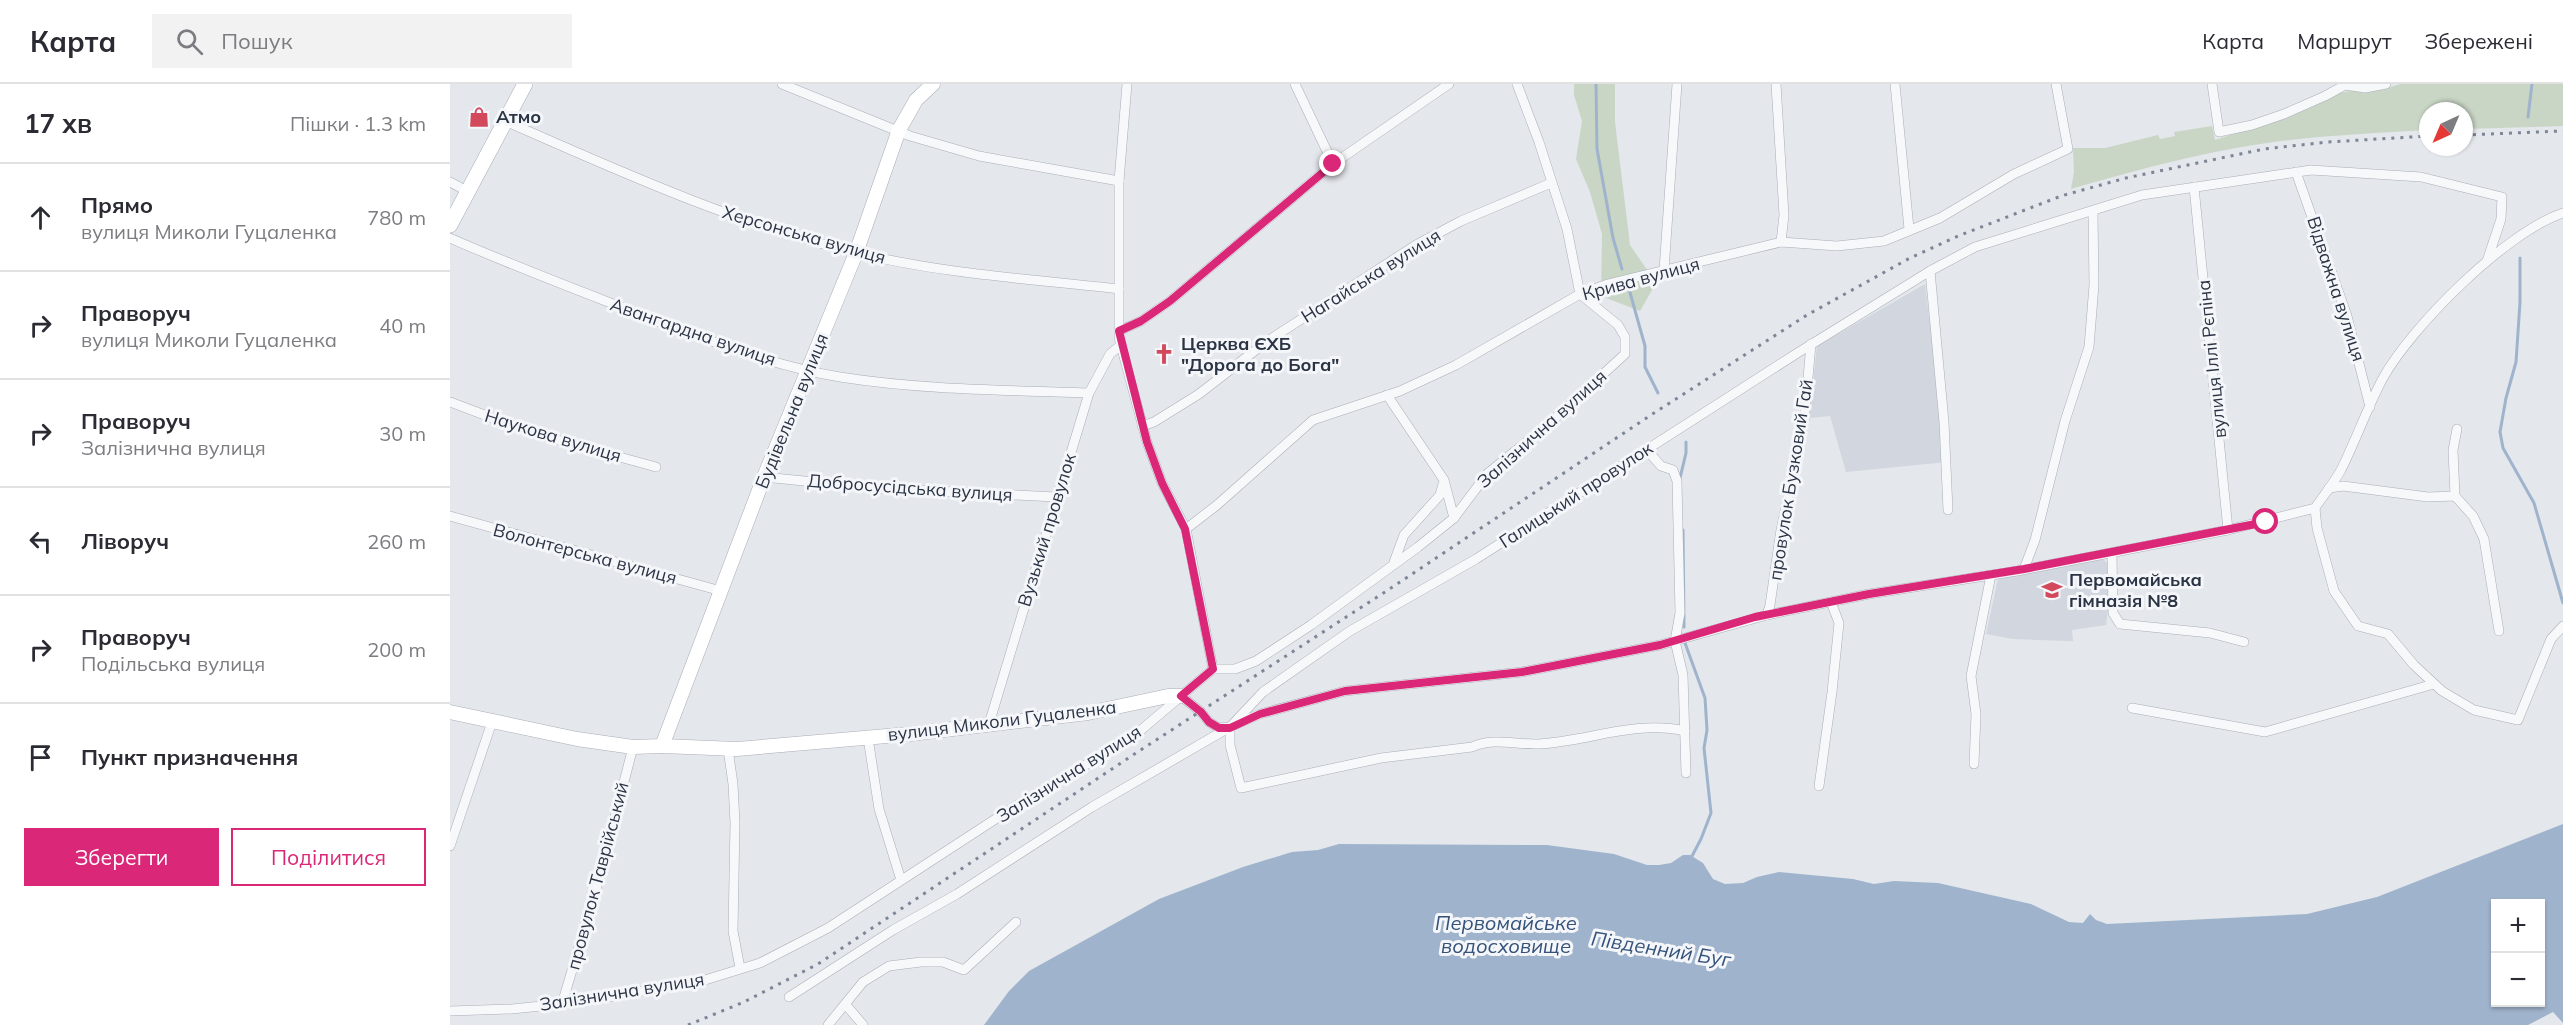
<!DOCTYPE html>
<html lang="uk">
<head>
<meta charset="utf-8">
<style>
  body { margin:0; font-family:Mulish,sans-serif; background:#f2f2f3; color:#2b2b33 }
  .controls { position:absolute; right:18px; bottom:18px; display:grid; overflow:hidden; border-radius:0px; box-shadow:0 2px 4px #0004 }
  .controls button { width:54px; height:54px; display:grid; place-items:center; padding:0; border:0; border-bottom:2px solid #e1e1e2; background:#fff; color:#2b2b33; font:30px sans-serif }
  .compass { position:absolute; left:1969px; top:18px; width:54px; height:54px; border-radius:50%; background:#fff; box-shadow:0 2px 4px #0004; rotate:224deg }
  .stop { position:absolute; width:18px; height:18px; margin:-14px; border:4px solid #db2777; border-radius:50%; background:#fff }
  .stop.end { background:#db2777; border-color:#fff; box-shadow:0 2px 6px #0008 }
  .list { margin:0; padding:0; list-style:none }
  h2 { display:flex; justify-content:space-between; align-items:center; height:78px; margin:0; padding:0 24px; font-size:26px }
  h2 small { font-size:20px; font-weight:400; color:#7c7c81 }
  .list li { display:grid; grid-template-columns:39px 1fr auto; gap:18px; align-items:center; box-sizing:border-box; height:108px; padding:0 24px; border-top:2px solid #e1e1e2 }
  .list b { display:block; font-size:22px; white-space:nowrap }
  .list p { margin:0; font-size:20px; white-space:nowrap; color:#7c7c81 }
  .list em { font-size:20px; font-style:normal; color:#7c7c81 }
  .actions { display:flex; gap:12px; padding:18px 24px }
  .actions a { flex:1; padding:14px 0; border:2px solid #db2777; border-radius:0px; text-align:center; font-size:21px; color:#db2777 }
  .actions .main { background:#db2777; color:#fff }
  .icon { flex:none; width:33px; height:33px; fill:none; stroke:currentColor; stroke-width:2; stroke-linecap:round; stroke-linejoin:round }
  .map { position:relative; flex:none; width:2113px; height:941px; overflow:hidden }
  header { display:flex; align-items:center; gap:36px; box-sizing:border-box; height:84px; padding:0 30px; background:#fff; border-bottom:2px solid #e1e1e2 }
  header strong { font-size:28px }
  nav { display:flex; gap:33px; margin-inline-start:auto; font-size:21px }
  .search { width:420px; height:54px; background:#f2f2f3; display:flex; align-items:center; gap:15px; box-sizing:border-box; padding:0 21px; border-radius:0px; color:#7c7c81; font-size:22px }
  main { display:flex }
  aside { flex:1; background:#fff }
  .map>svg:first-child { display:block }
</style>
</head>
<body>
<header>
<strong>Карта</strong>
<div class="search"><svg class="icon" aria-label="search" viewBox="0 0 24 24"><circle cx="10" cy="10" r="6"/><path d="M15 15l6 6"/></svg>Пошук</div>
<nav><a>Карта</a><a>Маршрут</a><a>Збережені</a></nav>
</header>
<main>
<aside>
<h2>17 хв<small>Пішки · 1.3 km</small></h2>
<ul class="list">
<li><svg class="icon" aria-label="ahead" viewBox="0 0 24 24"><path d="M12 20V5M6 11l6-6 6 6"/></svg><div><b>Прямо</b><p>вулиця Миколи Гуцаленка</p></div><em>780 m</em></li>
<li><svg class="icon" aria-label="right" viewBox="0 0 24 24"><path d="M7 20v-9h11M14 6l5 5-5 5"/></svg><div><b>Праворуч</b><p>вулиця Миколи Гуцаленка</p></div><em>40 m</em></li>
<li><svg class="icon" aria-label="right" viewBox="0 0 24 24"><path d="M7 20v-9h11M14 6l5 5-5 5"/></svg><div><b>Праворуч</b><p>Залізнична вулиця</p></div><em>30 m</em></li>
<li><svg class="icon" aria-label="left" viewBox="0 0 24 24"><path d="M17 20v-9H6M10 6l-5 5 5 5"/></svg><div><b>Ліворуч</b></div><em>260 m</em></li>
<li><svg class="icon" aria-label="right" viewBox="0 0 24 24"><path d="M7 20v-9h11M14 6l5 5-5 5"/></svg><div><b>Праворуч</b><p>Подільська вулиця</p></div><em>200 m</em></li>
<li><svg class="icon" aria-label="arrive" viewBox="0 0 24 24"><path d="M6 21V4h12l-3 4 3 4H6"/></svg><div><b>Пункт призначення</b></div></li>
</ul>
<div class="actions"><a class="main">Зберегти</a><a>Поділитися</a></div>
</aside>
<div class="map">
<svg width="2113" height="941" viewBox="0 0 2113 941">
  <rect width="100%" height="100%" fill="#e4e7ec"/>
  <g fill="#d2d6de">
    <path d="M1475,200l22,178 -101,10 -16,-56 -21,2 8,-72z"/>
    <path d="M1653,475l4,4 2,38 -3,24 -34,5 1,11h-4l-56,-2 -27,-5 12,-55z"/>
  </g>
  <g fill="#c9d6c5">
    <path d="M1124,0h41v38l15,123 26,38 -16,28 -39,-15 1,-62 -12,-42 -14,-33 6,-38 -8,-26z"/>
    <path d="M1950,0h163v42l-99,3v-18h-36v19c-64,4 -129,6 -192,18 -56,10 -110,25 -165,41l3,-17 -1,-24h32l53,-13 2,4 15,-3 -1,-4 38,-6 3,14 48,-16 77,-31 15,-3 30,-1z"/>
  </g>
  <path fill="#9fb4cc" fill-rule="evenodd" d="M2113,740v199l-10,-11 -25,13h-1544l25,-34 20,-20 130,-72 84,-32 49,-15 26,-2 21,-6 208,1 67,9 33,11h12l12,-2 12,-8h7l13,8 10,16 12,5 18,-1 14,-6 22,-5 74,7 21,5 20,-3 44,2 93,21 38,18 14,1 7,-9 6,6 11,4 200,-10 70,-17zM2046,820h44v98h-44z"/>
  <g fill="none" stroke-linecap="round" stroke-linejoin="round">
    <g stroke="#9fb4cc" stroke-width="3">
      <path d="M1146,0l1,65 16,89 9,31"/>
      <path d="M2078,33l4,-33"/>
      <path d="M2070,174v44l-4,60 -10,36 -6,34 3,16 31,55 29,100"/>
      <path d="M1179,205l16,57v21l13,26"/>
      <path d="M1230,394l6,-25v-11"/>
      <path d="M1233,446l1,97"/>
      <path d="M1235,559l20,55 2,32 -3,18 7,65 -10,26 -10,19"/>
    </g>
    <g stroke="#a9aeb7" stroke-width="10">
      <g id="street">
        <path d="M332,0l128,52 69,20 140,25"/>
        <path d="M677,0l-8,97v157l28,104 15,41 24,46 27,140"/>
        <path d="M845,0l38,80"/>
        <path d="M1326,0l8,131 -3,27"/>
        <path d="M1445,0l14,145"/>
        <path d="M1762,0l7,48 33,-7 32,-11 41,-18 20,-11 20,3 21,-4"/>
        <path d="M55,37c114,50 230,103 353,132 85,21 174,26 261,36"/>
        <path d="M1846,88l51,144 23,91"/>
        <path d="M0,98l17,9"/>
        <path d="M1744,103l34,343"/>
        <path d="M0,154c68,30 138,56 207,83 60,22 119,46 183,56 82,13 166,13 249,16"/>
        <path d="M1214,186l13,-186"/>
        <path d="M1480,187l14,151 4,88"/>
        <path d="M669,247l22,-10 29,-20 163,-137 116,-80"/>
        <path d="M937,311l57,85 10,38"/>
        <path d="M0,318l82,31 124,34"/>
        <path d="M692,342l12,-4 45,-28 67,-52 150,-97 45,-24 90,-38"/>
        <path d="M1197,366l14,16 12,4 4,11 3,132 -5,28 8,34 3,98"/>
        <path d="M314,393l110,11 182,9"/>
        <path d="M1879,404l14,-2 85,11 27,-1 18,20 11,23 15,92"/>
        <path d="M2005,412l-2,-46 4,-21"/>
        <path d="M1865,424l2,20 17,63 24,35 30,8 26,31 28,26 32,19 44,10 33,-81 12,-13"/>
        <path d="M0,432l271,75"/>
        <path d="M736,445l31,-24 96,-85 87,-29 56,-26 124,-71 28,-10 173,-42 56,4 47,-5 56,-23 74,-44 54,-25 -12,-65"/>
        <path d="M1662,469l1,60 7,11 90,9 34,9"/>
        <path d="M944,478l10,-27 36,-40 3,-11"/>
        <path d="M1574,485l11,-29 30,-119 24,-74 5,-62 -1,-73"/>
        <path d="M1317,531l3,-10 11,-75 23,-108 7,-78"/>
        <path d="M731,612l20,16 8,10 10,6 11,-1 30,-13 85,-23 177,-19 138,-27 107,-30 102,-21 148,-23 211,-41 87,-22c8,-12 19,-25 26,-38 15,-30 26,-62 42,-92 29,-52 123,-146 180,-165"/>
        <path d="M1682,624l133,24 169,-48"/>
        <path d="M539,640l100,-331 21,-39 11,-9"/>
        <path d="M780,643v18l11,43 140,-30 91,-11c21,-10 44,-2 67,-3 50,-3 96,-24 146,-13"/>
        <path d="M418,654l11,71 22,71"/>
        <path d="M278,665l5,35 2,39 -2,108 7,37"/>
        <path d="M1524,680l2,-50 -5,-38 20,-101"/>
        <path d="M1369,702l13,-94 7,-69 -8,-21"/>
        <path d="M0,762l42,-124"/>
        <path d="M339,913l104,-67 64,-36 135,-87 138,-80 33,-35 87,-61 126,-72 323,-207 131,-81 45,-24 167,-52 169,-25 110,7 81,20 -1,22 -14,42"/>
        <path d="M112,920l37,-125 34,-132"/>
        <path d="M396,921l17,20"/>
        <path d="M0,927l62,-2 68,-7 125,-22 55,-17 68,-35 186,-121 120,-71 79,-67h22l21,-8 55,-36 107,-78 36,-29 33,-44 65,-53 73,-67v-17l-7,-12 -38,-31 -13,-65 -28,-87 -22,-58"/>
        <path d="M378,941l35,-43 26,-16 32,-4h22l21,8 52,-48"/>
      </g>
    </g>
    <g stroke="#a9aeb7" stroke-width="15">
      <g id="secondary">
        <path d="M0,628l127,27 56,8 29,-1 75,3 173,-15 178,-21 80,-17h13"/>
        <path d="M212,662l102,-269 92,-224 43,-123 17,-30 17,-16"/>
      </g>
    </g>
    <g stroke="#a3abb8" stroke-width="16">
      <path id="primary" d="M0,141l75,-141"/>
    </g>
    <use href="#street" stroke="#f7f8fa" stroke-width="9"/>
    <use href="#secondary" stroke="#fff" stroke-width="14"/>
    <use href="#primary" stroke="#fff" stroke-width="15"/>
    <g stroke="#7d8696" stroke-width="3" stroke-dasharray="3 6" stroke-linecap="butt">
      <path d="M2014,51l99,-4"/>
      <path d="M238,941l56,-23 74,-38 318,-211 252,-163 266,-177 153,-98 103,-57 48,-22 103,-40 65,-18 138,-29 64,-7 100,-6"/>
    </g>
  </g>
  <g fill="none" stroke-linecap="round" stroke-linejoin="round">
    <path stroke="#db2777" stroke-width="8" d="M883,80l-163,137 -29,20 -22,10 28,111 15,41 23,46 28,140 -32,27 20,16 8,10 10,6h11l30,-14 85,-23 177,-19 138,-27 95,-28 114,-23 155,-25 242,-47"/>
  </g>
  <defs>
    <g id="shop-bare" transform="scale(1.62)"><path d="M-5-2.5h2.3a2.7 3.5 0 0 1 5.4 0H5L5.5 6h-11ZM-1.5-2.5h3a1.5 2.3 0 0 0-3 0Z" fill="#d1495b" stroke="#f4f6f9" stroke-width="2.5" paint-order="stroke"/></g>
    <g id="church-bare" transform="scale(1.62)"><path d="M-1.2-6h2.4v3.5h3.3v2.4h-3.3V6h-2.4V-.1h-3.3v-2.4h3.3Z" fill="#d1495b" stroke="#f4f6f9" stroke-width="2.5" paint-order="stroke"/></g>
    <g id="school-bare" transform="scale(1.62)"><path d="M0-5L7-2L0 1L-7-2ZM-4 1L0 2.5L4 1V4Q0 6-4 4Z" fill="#d1495b" stroke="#f4f6f9" stroke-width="2.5" paint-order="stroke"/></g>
  </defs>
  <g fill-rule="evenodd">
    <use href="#shop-bare" x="29" y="33"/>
    <use href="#church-bare" x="714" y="270"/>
    <use href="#school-bare" x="1602" y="506"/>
  </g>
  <g text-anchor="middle" stroke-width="6" stroke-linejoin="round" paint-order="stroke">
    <g font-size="18" font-weight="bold" fill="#2b3445" stroke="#f4f6f9" text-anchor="start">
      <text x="46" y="39">Атмо</text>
      <text x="731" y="266">Церква ЄХБ<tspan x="731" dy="21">"Дорога до Бога"</tspan></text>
      <text x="1619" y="502">Первомайська<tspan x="1619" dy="21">гімназія №8</tspan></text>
    </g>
    <g font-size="18" fill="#2b3445" stroke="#f4f6f9">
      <text transform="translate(354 151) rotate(16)" y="6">Херсонська вулиця</text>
      <text transform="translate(921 192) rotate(-32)" y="6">Нагайська вулиця</text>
      <text transform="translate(1191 195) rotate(-15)" y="6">Крива вулиця</text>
      <text transform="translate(1886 205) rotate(72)" y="6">Відважна вулиця</text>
      <text transform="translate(243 248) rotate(19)" y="6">Авангардна вулиця</text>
      <text transform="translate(1762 275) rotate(-96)" y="6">вулиця Іллі Рєпіна</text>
      <text transform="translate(342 327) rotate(-68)" y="6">Будівельна вулиця</text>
      <text transform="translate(1092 345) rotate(-42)" y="6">Залізнична вулиця</text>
      <text transform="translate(103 352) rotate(17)" y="6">Наукова вулиця</text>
      <text transform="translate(1341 396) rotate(-81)" y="6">провулок Бузковий Гай</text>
      <text transform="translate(460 404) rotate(4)" y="6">Добросусідська вулиця</text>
      <text transform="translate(1126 411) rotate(-33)" y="6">Галицький провулок</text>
      <text transform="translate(597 446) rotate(-73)" y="6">Вузький провулок</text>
      <text transform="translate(135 470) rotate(15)" y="6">Волонтерська вулиця</text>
      <text transform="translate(552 637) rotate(-7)" y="6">вулиця Миколи Гуцаленка</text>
      <text transform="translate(619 690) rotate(-32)" y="6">Залізнична вулиця</text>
      <text transform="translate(148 792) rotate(-75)" y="6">провулок Таврійський</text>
      <text transform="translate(172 908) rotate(-9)" y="6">Залізнична вулиця</text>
    </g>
    <g font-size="20" font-style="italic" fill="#34527a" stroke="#f4f6f9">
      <text x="1056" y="846">Первомайське<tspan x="1056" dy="23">водосховище</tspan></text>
      <text transform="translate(1211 865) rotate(9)" y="7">Південний Буг</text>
    </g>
  </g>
</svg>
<div class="controls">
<button>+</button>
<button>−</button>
</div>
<svg class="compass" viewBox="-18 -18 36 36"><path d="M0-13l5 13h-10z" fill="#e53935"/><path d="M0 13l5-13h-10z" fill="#7c7c81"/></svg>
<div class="stop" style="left:1816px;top:438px"></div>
<div class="stop end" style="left:883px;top:80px"></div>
</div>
</main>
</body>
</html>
